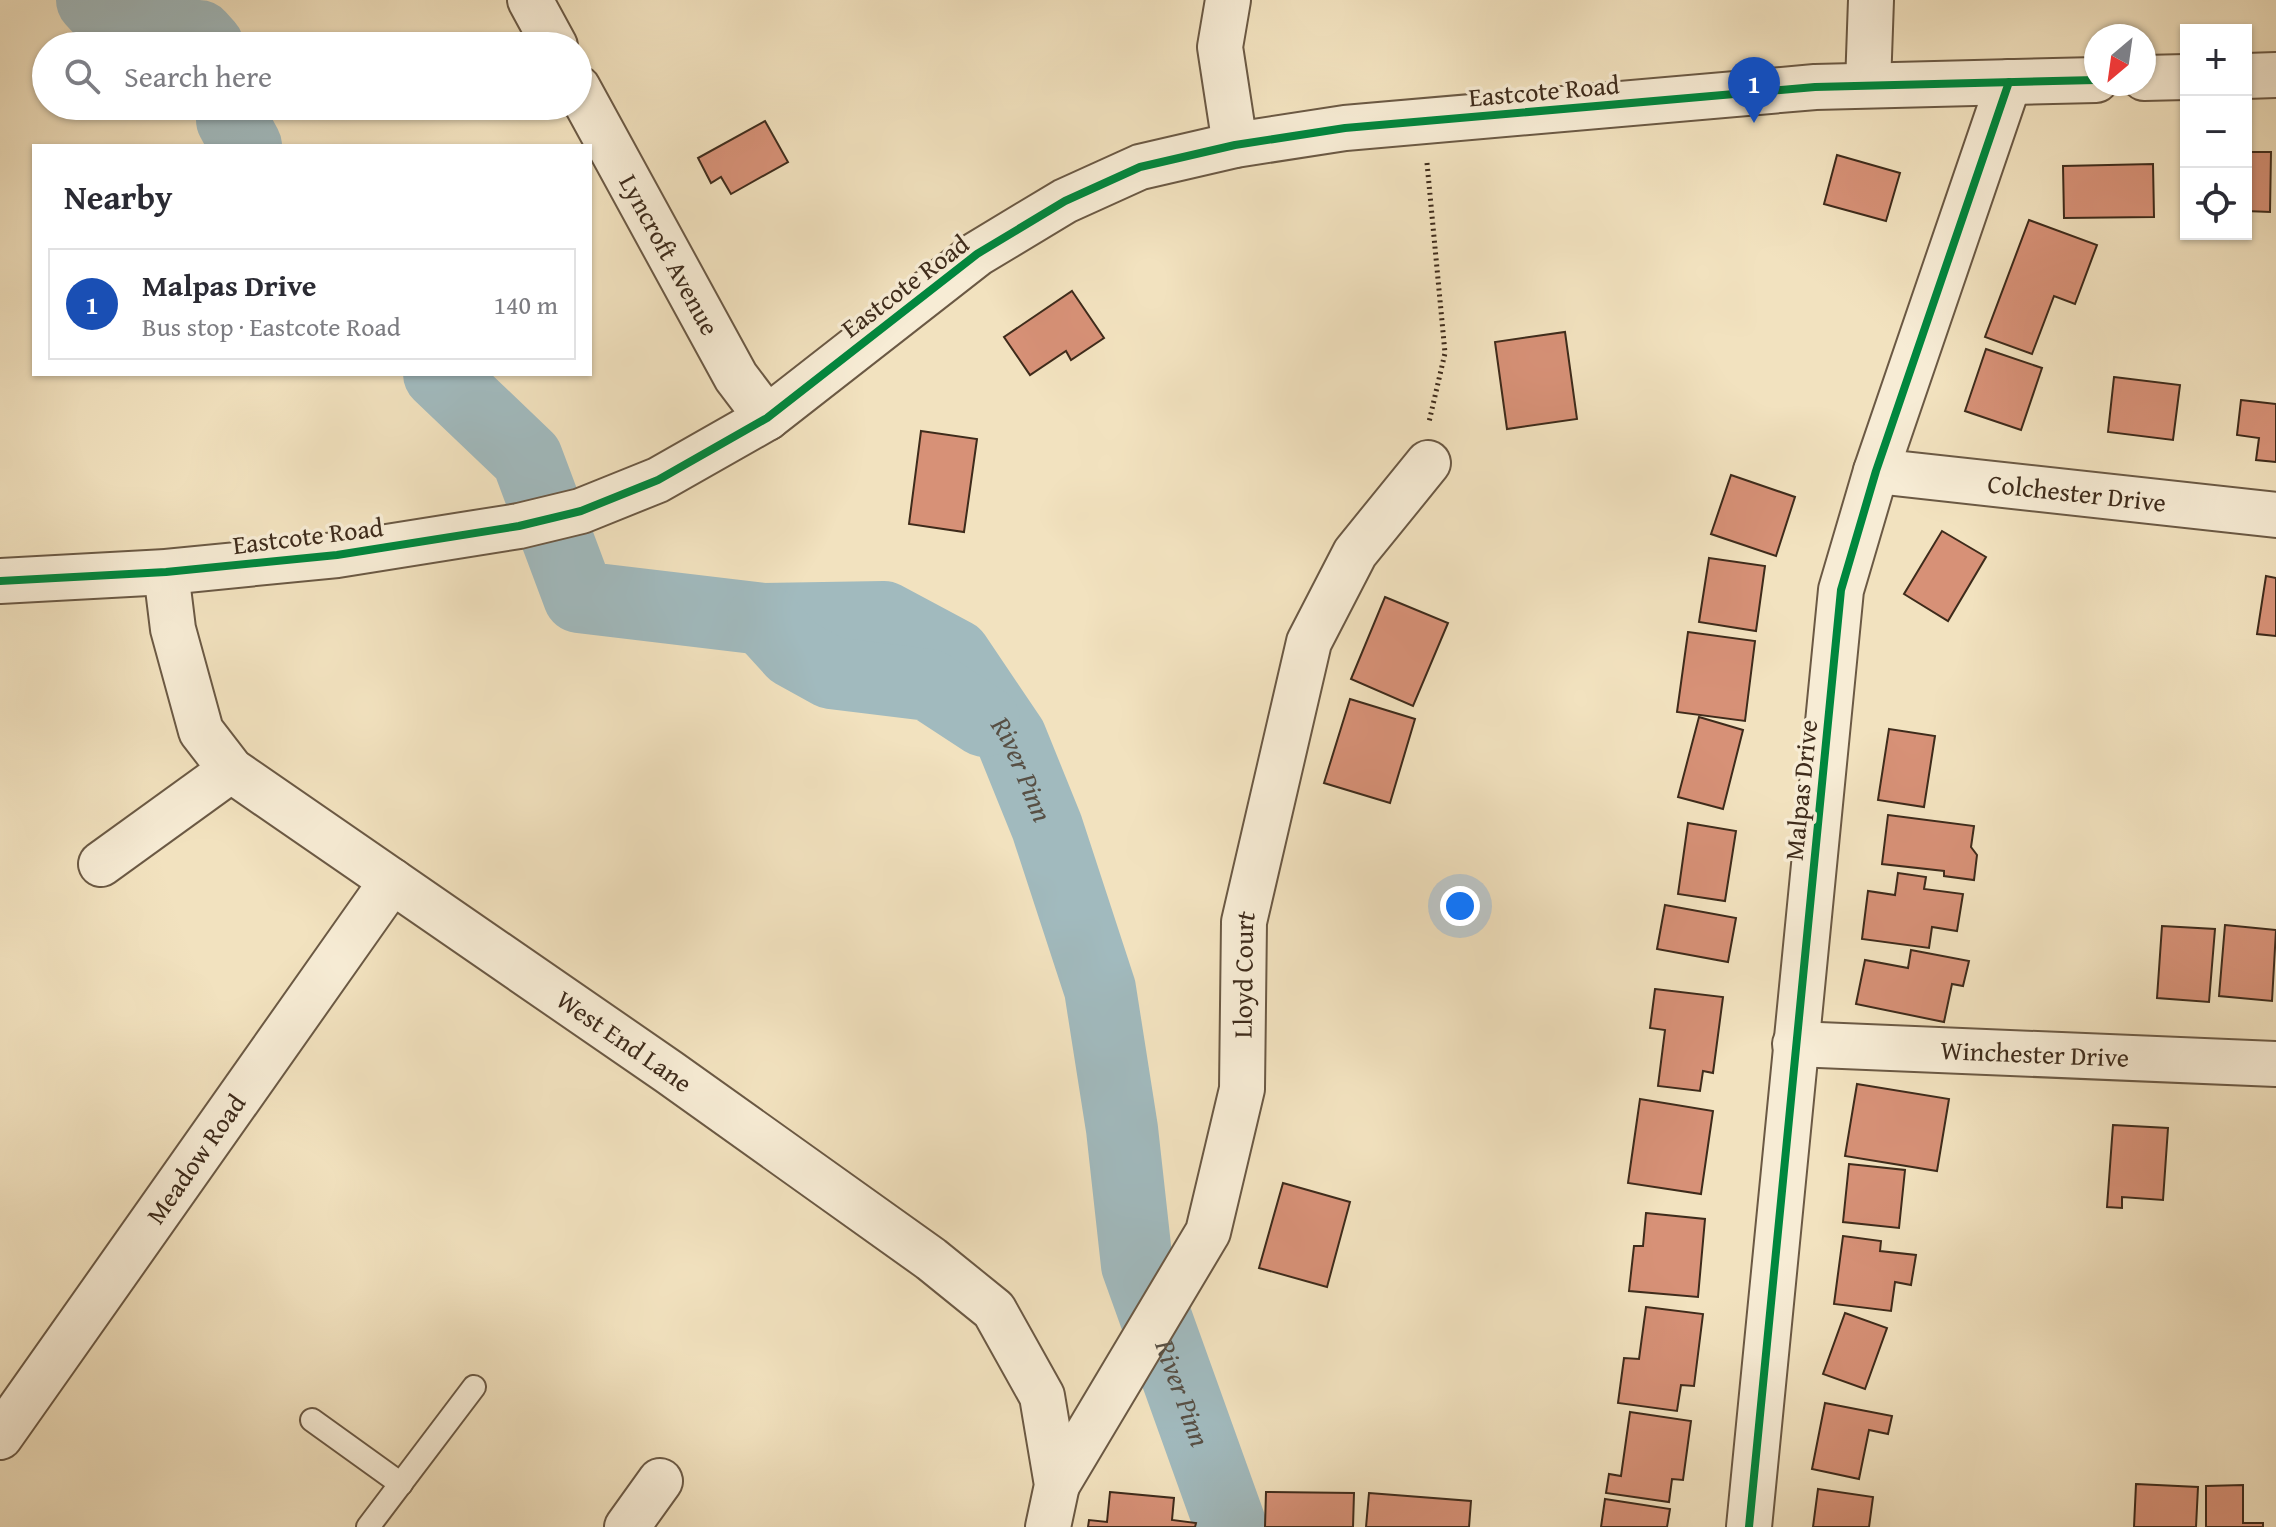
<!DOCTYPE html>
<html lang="en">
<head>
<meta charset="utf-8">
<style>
  body { margin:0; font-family:"Gentium Book Plus",serif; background:#f7f7f7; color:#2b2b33 }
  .controls { position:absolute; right:24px; top:24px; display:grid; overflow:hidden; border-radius:0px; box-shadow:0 2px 6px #0004 }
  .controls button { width:72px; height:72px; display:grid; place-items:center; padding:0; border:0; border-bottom:2px solid #e1e1e2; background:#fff; color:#2b2b33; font:40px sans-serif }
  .compass { position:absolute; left:2084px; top:24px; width:72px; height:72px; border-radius:50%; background:#fff; box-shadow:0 2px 6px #0004; rotate:209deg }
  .you { position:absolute; left:1460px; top:906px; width:28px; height:28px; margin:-20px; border:6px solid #fff; border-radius:50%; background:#1a73e8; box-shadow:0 0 0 12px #1a73e833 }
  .badge { display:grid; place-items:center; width:52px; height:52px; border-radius:50%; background:#111827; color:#fff; font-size:26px; font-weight:700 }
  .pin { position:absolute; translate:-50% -66px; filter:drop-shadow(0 2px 4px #0008) }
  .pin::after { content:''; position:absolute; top:42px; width:28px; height:24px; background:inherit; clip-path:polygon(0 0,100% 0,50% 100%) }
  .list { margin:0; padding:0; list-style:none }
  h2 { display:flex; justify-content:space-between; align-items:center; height:104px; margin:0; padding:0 32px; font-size:34px }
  h2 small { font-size:26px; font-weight:400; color:#7c7c81 }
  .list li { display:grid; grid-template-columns:52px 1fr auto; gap:24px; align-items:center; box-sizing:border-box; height:112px; margin:0 16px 16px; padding:0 16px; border:2px solid #e1e1e2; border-radius:0px }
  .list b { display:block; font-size:30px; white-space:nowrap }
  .list p { margin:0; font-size:26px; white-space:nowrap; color:#7c7c81 }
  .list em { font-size:26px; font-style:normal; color:#7c7c81 }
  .icon { flex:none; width:44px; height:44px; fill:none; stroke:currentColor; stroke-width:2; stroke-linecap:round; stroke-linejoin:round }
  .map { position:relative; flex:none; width:2276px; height:1527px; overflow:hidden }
  .search { position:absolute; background:#fff; box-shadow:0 2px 6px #0004; left:32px; top:32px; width:560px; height:88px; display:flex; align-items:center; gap:20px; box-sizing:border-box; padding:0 28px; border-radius:44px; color:#7c7c81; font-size:30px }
  .panel { position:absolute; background:#fff; box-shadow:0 2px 6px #0004; left:32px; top:144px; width:560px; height:232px; border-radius:0px }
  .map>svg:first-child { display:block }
</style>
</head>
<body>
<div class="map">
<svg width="2276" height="1527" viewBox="0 0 2276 1527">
  <rect width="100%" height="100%" fill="#f2e2bf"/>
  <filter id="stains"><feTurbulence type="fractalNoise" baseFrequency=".0025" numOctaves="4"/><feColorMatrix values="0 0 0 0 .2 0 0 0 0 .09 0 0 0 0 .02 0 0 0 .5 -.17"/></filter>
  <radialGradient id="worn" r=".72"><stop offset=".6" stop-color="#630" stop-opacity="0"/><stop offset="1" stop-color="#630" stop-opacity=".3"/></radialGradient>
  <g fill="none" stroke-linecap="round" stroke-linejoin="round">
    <g stroke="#a1babe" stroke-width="72">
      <path d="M92,0l32,35 75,1 9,10"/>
      <path d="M232,106v14l14,26"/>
      <path id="s1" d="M439,374l88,84 52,139 184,22 121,-2 71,38 56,83 36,89 53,162 22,140 15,136 94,262"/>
      <path d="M763,619l30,33 38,21 98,12 55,36"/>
    </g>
  </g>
  <g fill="#d79177" stroke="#3e2b1b" stroke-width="2">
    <path d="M765,121l23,41 -57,32 -10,-17 -10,6 -13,-25z"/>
    <path d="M2246,152h25l-1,60 -24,-1z"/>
    <path d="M1837,155l63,18 -14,48 -62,-17z"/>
    <path d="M2153,164l1,53 -90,1 -1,-52z"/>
    <path d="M2029,220l68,25 -22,59 -21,-8 -22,58 -47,-17z"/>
    <path d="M1072,291l32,47 -33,22 -5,-9 -36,24 -26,-38z"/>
    <path d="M1565,332l12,87 -70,10 -12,-87z"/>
    <path d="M1986,349l56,19 -21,62 -56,-19z"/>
    <path d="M2114,377l66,8 -7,55 -65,-8z"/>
    <path d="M2241,400l35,4v58l-20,-2 3,-22 -22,-3z"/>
    <path d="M921,431l56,8 -13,93 -55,-8z"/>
    <path d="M1731,475l64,22 -19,59 -65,-22z"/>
    <path d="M1942,531l44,26 -38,64 -44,-27z"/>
    <path d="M1709,558l56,8 -9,65 -57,-9z"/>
    <path d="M2266,576l10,2v58l-19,-2z"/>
    <path d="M1385,597l63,26 -35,83 -62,-27z"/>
    <path d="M1688,632l67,9 -10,80 -68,-9z"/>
    <path d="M1350,699l65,20 -25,84 -66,-20z"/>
    <path d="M1699,717l44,13 -20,79 -45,-12z"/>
    <path d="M1889,729l46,7 -11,71 -46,-7z"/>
    <path d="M1888,815l86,11 -3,21 6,8 -3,25 -30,-4v-5l-62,-7z"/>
    <path d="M1688,823l48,8 -11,70 -47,-7z"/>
    <path d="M1898,873l28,4 -2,12 39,5 -6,37 -25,-4 -3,21 -67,-9 6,-48 27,4z"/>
    <path d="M1665,905l71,13 -8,44 -71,-13z"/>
    <path d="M2225,925l51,5 -4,71 -53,-5z"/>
    <path d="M2162,926l53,3 -6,73 -52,-4z"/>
    <path d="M1911,950l58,11 -6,25 -11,-2 -8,38 -88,-18 9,-44 43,8z"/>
    <path d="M1655,989l68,8 -10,76 -10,-2 -3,20 -42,-5 7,-56 -15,-2z"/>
    <path d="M1857,1084l92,15 -12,72 -92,-15z"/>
    <path d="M1640,1099l73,12 -12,83 -73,-11z"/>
    <path d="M2113,1125l55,3 -5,72 -41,-3v11l-15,-1z"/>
    <path d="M1849,1164l56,6 -6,58 -56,-6z"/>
    <path d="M1283,1183l67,19 -23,85 -68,-19z"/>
    <path d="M1646,1213l59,6 -7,78 -69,-6 5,-45h9z"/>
    <path d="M1843,1236l38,5 -1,10 36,4 -5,30 -16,-3 -4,29 -57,-7z"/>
    <path d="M1646,1307l57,7 -9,72 -13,-1 -4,26 -59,-8 6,-45 15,1z"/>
    <path d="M1845,1313l42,15 -22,61 -42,-15z"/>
    <path d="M1825,1403l67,13 -4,18 -19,-4 -10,49 -47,-10z"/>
    <path d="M1630,1412l61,9 -8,59 -11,-1 -3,23 -63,-9 3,-19 12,2z"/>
    <path d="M2136,1484l62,3 -2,40h-62z"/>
    <path d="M2243,1485v38h20v4h-57v-41z"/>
    <path d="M1818,1489l55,8 -4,30h-56z"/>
    <path d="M1110,1492l64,6 -2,22 24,3 -1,4h-107l1,-7 18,2z"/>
    <path d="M1266,1492l88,1 -1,34h-88z"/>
    <path d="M1369,1493l102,8 -2,26h-103z"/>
    <path d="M1605,1499l65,10 -3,18h-66z"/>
  </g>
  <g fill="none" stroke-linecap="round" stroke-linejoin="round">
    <g stroke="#6b5944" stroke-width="26">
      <g id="service">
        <path d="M312,1420l89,64"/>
        <path d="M368,1527l106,-140"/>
      </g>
    </g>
    <g stroke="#6b5944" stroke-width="48">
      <g id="minor">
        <path d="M1228,0l-8,47 15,98"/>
        <path d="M1868,85l3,-85"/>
        <path id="s2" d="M1876,471l400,44"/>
        <path id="s3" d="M166,572l7,57 28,102 30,39 438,302 262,187 63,51 48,86 15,89 -9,42"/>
        <path d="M101,864l130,-94"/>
        <path id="s4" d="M1795,1044l481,20"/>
        <path id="s5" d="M0,1437l392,-556"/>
        <path id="s6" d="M1057,1485l151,-253 34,-143 2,-167 65,-280 46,-89 73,-90"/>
        <path d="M627,1527l33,-46"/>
        <path d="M1749,1527l92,-937 35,-119 133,-389"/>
      </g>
    </g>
    <g stroke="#6b5944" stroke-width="48">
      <g id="tertiary">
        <path d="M530,0l25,46"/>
        <path d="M2246,76l30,-1"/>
        <path d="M2144,78l42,-1"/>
        <path id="s7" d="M578,88l158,289 31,41"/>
        <path d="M0,581l166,-9 171,-17 182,-29 62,-15 77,-31 109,-62 210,-164 88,-53 75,-34 95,-22 110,-17 470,-41 281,-7"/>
      </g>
    </g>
    <path stroke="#3e2b1b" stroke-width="5" stroke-dasharray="2 4" stroke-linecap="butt" d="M1427,163l18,190 -16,69"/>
    <use href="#service" stroke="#f7ecd5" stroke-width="22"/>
    <use href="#minor" stroke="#f7ecd5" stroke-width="44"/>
    <use href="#tertiary" stroke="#f7ecd5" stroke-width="44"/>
    <g stroke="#f7ecd5" stroke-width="13">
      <g id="cycleway">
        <path d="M0,581l166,-9 171,-17 182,-29 62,-15 77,-31 109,-62 210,-164 88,-53 75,-34 95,-22 110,-17 470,-41 281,-7"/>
        <path d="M1749,1527l92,-937 35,-119 133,-389"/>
      </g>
    </g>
    <use href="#cycleway" stroke="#00873e" stroke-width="8"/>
  </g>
  <g text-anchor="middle" stroke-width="7" stroke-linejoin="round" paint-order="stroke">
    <g font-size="26" fill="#3e2b1b" stroke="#f7ecd5">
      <text transform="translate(1544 91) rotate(-5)" y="9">Eastcote Road</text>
      <text dy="9" stroke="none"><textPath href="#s7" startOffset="190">Lyncroft Avenue</textPath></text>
      <text transform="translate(905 286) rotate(-37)" y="9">Eastcote Road</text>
      <text dy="9" stroke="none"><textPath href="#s2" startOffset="202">Colchester Drive</textPath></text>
      <text transform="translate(308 536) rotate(-7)" y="9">Eastcote Road</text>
      <text transform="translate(1801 790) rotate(-84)" y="9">Malpas Drive</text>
      <text dy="9" stroke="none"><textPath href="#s6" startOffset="556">Lloyd Court</textPath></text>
      <text dy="9" stroke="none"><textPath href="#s3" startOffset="690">West End Lane</textPath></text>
      <text dy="9" stroke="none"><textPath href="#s4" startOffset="240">Winchester Drive</textPath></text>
      <text dy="9" stroke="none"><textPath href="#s5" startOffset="340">Meadow Road</textPath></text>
    </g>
    <g font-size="28" font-style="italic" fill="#574f44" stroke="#f7ecd5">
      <text dy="10" stroke="none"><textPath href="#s1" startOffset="790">River Pinn</textPath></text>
      <text dy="10" stroke="none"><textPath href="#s1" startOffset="1438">River Pinn</textPath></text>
    </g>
  </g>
  <rect width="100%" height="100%" filter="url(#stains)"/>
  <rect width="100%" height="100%" fill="url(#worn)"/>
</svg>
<div class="controls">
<button>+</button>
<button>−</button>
<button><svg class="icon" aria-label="locate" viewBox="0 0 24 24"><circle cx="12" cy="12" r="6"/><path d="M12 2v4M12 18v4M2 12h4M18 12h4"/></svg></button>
</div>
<svg class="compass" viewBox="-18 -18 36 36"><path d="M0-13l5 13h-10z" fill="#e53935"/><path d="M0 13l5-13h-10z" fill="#7c7c81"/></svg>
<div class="you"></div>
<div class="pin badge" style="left:1754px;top:123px;background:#1a4fb4">1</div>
<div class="search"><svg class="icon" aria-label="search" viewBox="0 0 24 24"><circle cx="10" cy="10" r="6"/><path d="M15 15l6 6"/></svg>Search here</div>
<section class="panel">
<h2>Nearby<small></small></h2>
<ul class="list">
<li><span class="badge" style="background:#1a4fb4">1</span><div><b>Malpas Drive</b><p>Bus stop · Eastcote Road</p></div><em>140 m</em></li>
</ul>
</section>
</div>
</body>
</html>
